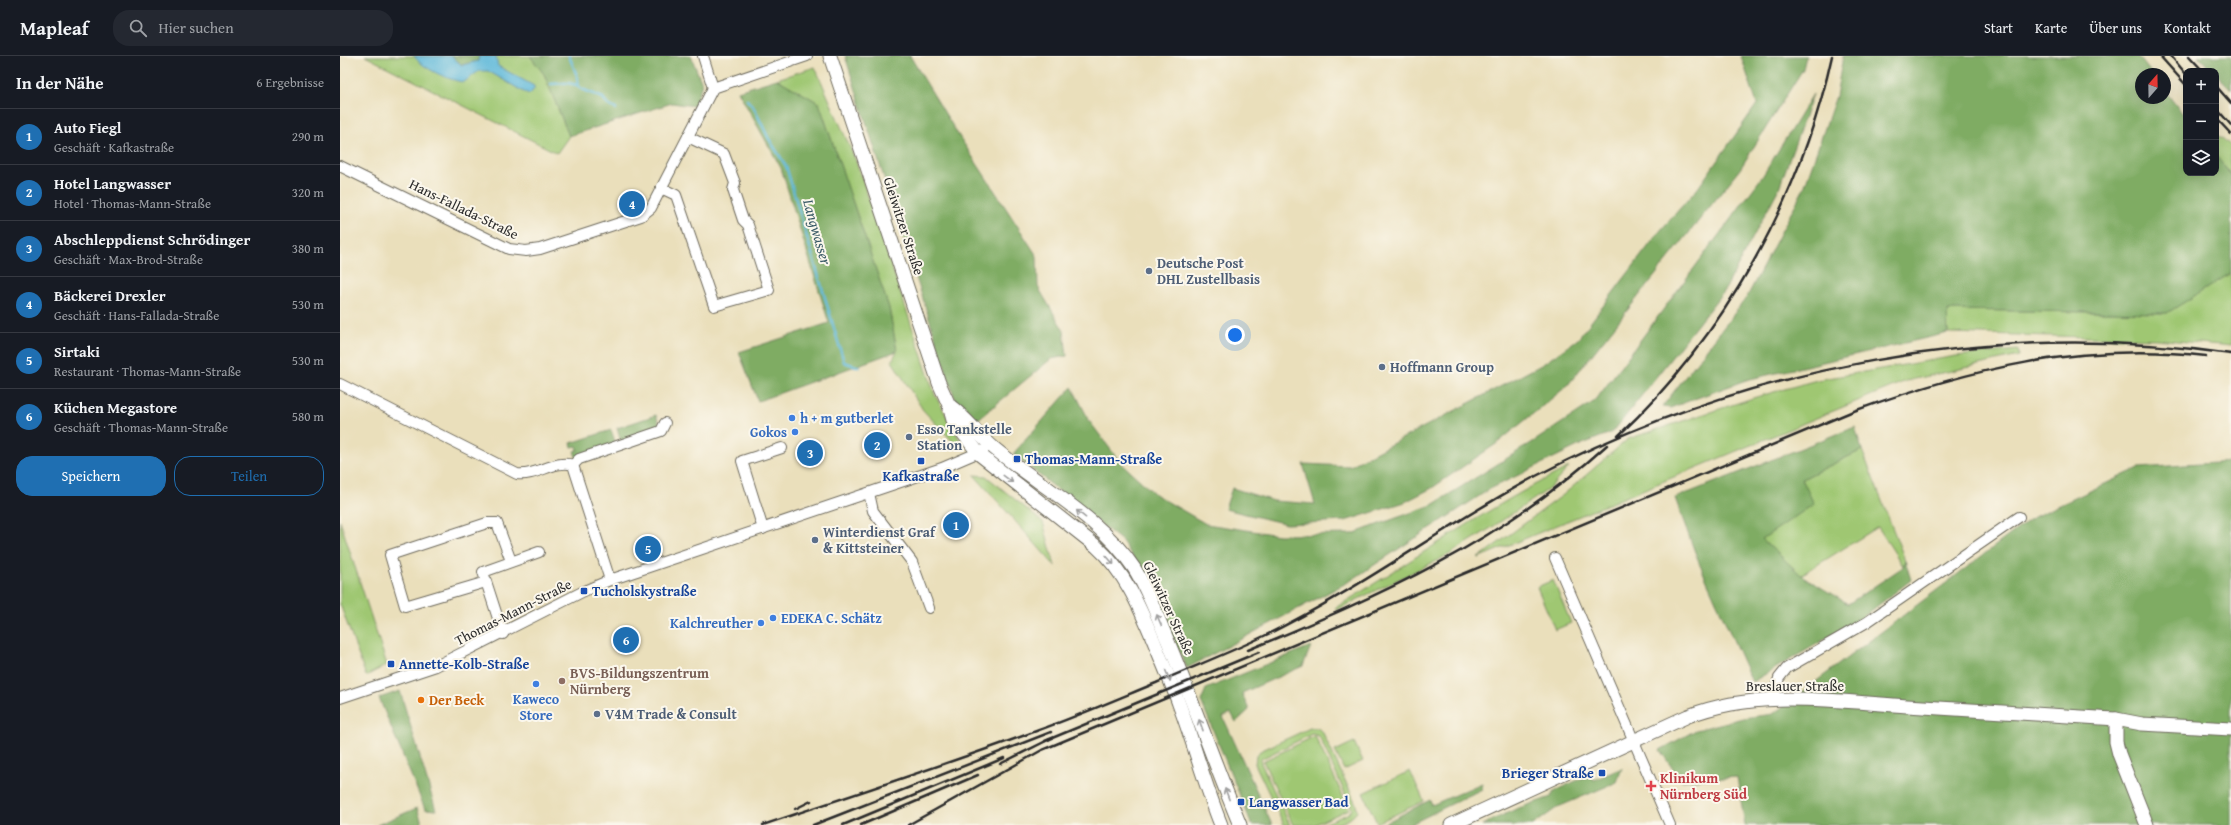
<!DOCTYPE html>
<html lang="de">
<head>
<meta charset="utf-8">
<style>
  body { margin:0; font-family:"Gentium Book Plus",serif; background:#242831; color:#f1f3f6 }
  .controls { position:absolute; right:12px; top:12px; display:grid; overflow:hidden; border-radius:8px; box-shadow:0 4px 16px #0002 }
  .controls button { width:36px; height:36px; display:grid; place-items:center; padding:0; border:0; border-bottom:1px solid #363941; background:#171b24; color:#f1f3f6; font:20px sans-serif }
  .compass { position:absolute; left:1795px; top:12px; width:36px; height:36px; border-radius:50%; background:#171b24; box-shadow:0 4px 16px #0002; rotate:20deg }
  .you { position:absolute; left:895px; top:279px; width:14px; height:14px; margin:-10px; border:3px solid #fff; border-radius:50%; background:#1a73e8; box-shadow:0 0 0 6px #1a73e833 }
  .badge { display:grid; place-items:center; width:26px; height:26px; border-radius:50%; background:#1f6fb2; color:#fff; font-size:13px; font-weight:700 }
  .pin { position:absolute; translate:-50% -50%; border:2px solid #fff; box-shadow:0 1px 4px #0006 }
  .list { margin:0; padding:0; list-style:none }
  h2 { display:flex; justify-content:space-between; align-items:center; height:52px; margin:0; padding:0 16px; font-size:17px }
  h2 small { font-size:13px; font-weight:400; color:#9ea1a6 }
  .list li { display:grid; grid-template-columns:26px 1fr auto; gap:12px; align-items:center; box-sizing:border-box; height:56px; padding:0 16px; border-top:1px solid #363941 }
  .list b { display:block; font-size:15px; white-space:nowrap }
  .list p { margin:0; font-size:13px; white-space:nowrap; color:#9ea1a6 }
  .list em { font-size:13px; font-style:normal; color:#9ea1a6 }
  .actions { display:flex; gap:8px; padding:12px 16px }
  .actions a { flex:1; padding:9px 0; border:1px solid #1f6fb2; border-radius:16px; text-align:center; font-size:14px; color:#1f6fb2 }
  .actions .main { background:#1f6fb2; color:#fff }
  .icon { flex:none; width:22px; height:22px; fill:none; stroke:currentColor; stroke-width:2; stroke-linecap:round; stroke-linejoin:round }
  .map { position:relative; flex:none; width:1891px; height:769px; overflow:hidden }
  header { display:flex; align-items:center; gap:24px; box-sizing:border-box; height:56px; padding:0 20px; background:#171b24; border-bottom:1px solid #363941 }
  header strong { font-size:19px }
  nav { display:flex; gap:22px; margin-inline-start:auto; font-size:14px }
  .search { width:280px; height:36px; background:#242831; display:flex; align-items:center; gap:10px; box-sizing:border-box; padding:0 14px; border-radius:16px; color:#9ea1a6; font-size:15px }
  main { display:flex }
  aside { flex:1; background:#171b24 }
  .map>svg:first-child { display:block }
</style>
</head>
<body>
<header>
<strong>Mapleaf</strong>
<div class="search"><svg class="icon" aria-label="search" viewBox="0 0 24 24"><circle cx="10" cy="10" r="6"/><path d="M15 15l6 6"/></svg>Hier suchen</div>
<nav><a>Start</a><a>Karte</a><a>Über uns</a><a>Kontakt</a></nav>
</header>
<main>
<aside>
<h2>In der Nähe<small>6 Ergebnisse</small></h2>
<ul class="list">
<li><span class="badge">1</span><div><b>Auto Fiegl</b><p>Geschäft · Kafkastraße</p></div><em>290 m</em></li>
<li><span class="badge">2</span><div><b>Hotel Langwasser</b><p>Hotel · Thomas-Mann-Straße</p></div><em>320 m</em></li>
<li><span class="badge">3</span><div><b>Abschleppdienst Schrödinger</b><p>Geschäft · Max-Brod-Straße</p></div><em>380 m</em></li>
<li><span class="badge">4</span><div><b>Bäckerei Drexler</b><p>Geschäft · Hans-Fallada-Straße</p></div><em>530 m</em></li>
<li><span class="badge">5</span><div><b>Sirtaki</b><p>Restaurant · Thomas-Mann-Straße</p></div><em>530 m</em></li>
<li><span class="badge">6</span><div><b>Küchen Megastore</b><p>Geschäft · Thomas-Mann-Straße</p></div><em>580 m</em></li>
</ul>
<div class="actions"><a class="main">Speichern</a><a>Teilen</a></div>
</aside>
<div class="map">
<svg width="1891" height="769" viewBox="0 0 1891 769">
  <rect width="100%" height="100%" fill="#fbf7ec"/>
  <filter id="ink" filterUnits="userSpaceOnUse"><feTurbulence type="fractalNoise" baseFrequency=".025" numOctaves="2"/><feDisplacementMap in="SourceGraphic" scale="8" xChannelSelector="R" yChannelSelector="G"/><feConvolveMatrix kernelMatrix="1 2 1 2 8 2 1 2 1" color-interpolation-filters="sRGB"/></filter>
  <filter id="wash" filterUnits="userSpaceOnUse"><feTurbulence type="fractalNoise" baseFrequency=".012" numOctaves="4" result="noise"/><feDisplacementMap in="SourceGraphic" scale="16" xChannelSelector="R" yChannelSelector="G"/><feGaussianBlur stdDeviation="0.9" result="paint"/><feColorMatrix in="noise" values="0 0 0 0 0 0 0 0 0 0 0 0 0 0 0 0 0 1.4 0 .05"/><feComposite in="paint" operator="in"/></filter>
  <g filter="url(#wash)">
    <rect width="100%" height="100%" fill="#eadfbb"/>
    <g fill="#9fc772" stroke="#65794e">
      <path d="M25,0h165l14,18 25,62 -12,17z"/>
      <path d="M475,11l41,94 79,234 26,47 -3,5 -35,-37 -31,-49 5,-10 -8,-43 -70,-205 -42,-24z"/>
      <path d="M1876,80l5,1 10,9v29l-15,-19z"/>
      <path d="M1891,217v73l-75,-7 -208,-6 -2,-23 221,3z"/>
      <path d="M1678,294l1,6 -113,25 -428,177 85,-63 65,-56 128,-42 61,-17 139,-24z"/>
      <path d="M1522,394l43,110 -2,6 -25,-39 -77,48 -39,-36 51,-35 -11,-25z"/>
      <path d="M1229,411l-20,22 -58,39 -41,26 -114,56 -1,-2c78,-47 152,-101 234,-141z"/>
      <path d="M634,419l12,1 57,46 12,44z"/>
      <path d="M0,465l47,144 -21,11 -26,-72z"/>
      <path d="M1213,524l18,43 -16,7 -18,-43z"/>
      <path d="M970,672h8l5,5 33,71 1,8c-9,11 -21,13 -35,13l27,-12 3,-4 -33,-73 -7,-2 -51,25v4l29,62h-6l-29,-61 1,-8 4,-5z"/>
      <path d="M975,680l34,73 -35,16h-21l-30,-64z"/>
      <path d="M1014,686l9,19 -19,9 -9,-19z"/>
      <path d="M1070,715l14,30 -47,22 -14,-30z"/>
    </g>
    <g fill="#7fac64" stroke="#556c48">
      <path d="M111,0h28l-1,5 -16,4z"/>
      <path d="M190,0h161l11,28 -8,22 -22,-3 -103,33 -25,-62z"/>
      <path d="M505,0h65l47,77 80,123 1,31 26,44 3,25 -16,3 -75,62 -20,-19z"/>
      <path d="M1401,0h65l-3,13 -63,100 -173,217 -71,58 -64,44 -27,14 -60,19 -58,3 -62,-15 7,-21 42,13 41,3 -12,-40 47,2 193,-102 35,-25 82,-108 38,-43 59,-84z"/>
      <path d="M1503,0h295l14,18h-11v24h24v-7l21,27v55h30v-17l15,19v98l-64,40 -220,-3 1,23 -202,47 -76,28 -8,-1 85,-110 57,-109 32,-92z"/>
      <path d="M1858,0h33v33l-15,-15v-3h-3z"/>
      <path d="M437,23l42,24 70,205 8,43 -139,50 -19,-49 90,-29 -48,-155 -43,-77z"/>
      <path d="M1473,38l-34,94 -53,100 -113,144 -33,13 -90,44 -140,92 -163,87 -44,-96 -21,-31 -109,-87 59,-67 18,35 30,40 36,33 50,29 73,11 73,-1 80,-29 104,-65 59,-39 167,-224z"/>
      <path d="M316,359l5,14 -40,13 -4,-14z"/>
      <path d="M1515,371l7,23 -60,29 12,25 -52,35 39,36 47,29 55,-37 2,-7 6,20 -48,37 -111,65 -53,-119 -24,-65z"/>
      <path d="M271,374l5,14 -40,13 -2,-6 4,-1 -1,-4 -5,1 -1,-4z"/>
      <path d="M1891,406v363h-486l-8,-48 -56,4 -21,-31 36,-20 47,-12 30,-4 259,-196 107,-50z"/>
      <path d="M971,590l-8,20 -61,27 7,17 -13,12 -5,-9 -8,4 49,108h-20l-51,-124 5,-12z"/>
      <path d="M60,635l36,119 -11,-1 -46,-111z"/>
      <path d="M1282,712l-5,14 -59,25 -25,18h-51l34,-16 35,-12 3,-6 33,-15 7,4z"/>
      <path d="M1142,727v6l-73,36h-28l49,-25 2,5z"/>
      <path d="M77,752l6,17h-46z"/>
    </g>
    <path fill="#5bb7d9" stroke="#437182" d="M74,0h37l11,9 16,-4 1,-5h17l2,10 36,20v3l-4,5 -6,-2 -36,-21h-9l-15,11c-14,-1 -42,-14 -50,-26z"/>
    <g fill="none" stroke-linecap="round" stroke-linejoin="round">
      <g stroke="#5bb7d9" stroke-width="2.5">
        <path d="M229,0l9,22 -1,7"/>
        <path d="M211,28l17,-1 9,2 5,4 21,9 5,7 8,4"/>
        <path d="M407,44l7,8 15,31 17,27 58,196 15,5"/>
      </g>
    </g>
  </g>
  <g filter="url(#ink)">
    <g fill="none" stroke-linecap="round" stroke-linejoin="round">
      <g stroke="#6e6a5d" stroke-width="12">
        <g id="minor">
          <path d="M363,0l10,32"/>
          <path d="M0,110l169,83 17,2 14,-2 101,-33 10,-8 62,-120 94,-32"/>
          <path d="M321,132l15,7 38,111 55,-16 -21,-65 -5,-5 -10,-30 2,-7 -11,-29 -36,-17"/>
          <path d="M0,328l177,90c19,3 38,-15 56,-9l37,115"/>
          <path d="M233,409l6,-6 82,-28 4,-8"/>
          <path d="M529,437l4,18 39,51 17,46"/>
          <path d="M423,473l-21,-68 40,-13"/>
          <path d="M1215,502l115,267"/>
          <path d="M146,526l-81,24 -15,-51 97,-32h10l14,38"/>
          <path d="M163,578l-20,-62 56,-20"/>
          <path d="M0,642l96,-32 148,-75 26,-11 332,-112 42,-18"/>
          <path d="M1433,643l6,-21 8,-10 80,-46 152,-105"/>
        </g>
      </g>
      <g stroke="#6e6a5d" stroke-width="15">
        <g id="major">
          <path d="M490,0l109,327 10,22 4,15 26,34 117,92c30,27 44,62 59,98 8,20 17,40 24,60 15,40 26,81 42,121"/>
          <path d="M609,349c17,12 29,30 46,44 46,38 105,68 139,119 14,22 23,48 33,71 26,62 47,124 73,186"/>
          <path d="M1776,663v23l3,12 28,71"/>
          <path d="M1111,769l237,-109c69,-27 146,-15 219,-10 69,4 139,9 209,13l26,5 89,5"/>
        </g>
      </g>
      <use href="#minor" stroke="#fff" stroke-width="10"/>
      <use href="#major" stroke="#fff" stroke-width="13"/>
      <g stroke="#2b2b2b" stroke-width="2.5">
        <path d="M1820,0l26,29"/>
        <path d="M1831,0l15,18"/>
        <path d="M1849,0l14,15"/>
        <path d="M1876,30l15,17"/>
        <path d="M1876,52l15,17"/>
        <path d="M1876,62l15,16"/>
        <path d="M1278,380c106,-99 183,-238 214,-380"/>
        <path d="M908,594c133,-55 252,-107 359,-205"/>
        <path d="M705,685l214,-89"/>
        <path d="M660,708l50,-25"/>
        <path d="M455,753l16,-8"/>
        <path d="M423,769c92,-31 185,-61 276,-95 39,-14 78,-31 117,-47 36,-16 73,-30 108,-47 95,-46 179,-110 272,-160 209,-110 460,-157 695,-122"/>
        <path d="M473,769l238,-93"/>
        <path d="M503,769l161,-67"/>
        <path d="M521,769l117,-50"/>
        <path d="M568,769l134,-75 809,-338c118,-43 229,-70 355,-56"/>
      </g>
    </g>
    <defs><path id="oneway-shaft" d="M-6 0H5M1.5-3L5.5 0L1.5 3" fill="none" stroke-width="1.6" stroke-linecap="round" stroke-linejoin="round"/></defs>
    <g stroke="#a0a0a0">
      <use href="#oneway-shaft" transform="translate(668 423) rotate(37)"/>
      <use href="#oneway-shaft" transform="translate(741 458) rotate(-141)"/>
      <use href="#oneway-shaft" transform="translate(770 504) rotate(49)"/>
      <use href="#oneway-shaft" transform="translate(819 564) rotate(-113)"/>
      <use href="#oneway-shaft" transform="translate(828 620) rotate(67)"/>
      <use href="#oneway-shaft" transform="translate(861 669) rotate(-110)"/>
      <use href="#oneway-shaft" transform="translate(887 738) rotate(-111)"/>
    </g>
  </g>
  <g fill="#5c6f8a" stroke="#fbf7ec" stroke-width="1.5">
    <circle cx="809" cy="215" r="4"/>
    <circle cx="1042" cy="311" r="4"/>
    <circle cx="569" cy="381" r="4"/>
    <circle cx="475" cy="484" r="4"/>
    <circle cx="257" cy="658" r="4"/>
  </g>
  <g fill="#3f7fe0" stroke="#fbf7ec" stroke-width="1.5">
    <circle cx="452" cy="362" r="4"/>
    <circle cx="455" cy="376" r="4"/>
    <circle cx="433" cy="562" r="4"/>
    <circle cx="421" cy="567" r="4"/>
    <circle cx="196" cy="628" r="4"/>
  </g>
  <g fill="#1a4fb4" stroke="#fbf7ec" stroke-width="1.5">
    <rect x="673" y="399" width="8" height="8" rx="2"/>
    <rect x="577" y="401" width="8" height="8" rx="2"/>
    <rect x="240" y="531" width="8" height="8" rx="2"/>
    <rect x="47" y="604" width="8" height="8" rx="2"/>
    <rect x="1258" y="713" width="8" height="8" rx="2"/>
    <rect x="897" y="742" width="8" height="8" rx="2"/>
  </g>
  <circle fill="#8d6e63" stroke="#fbf7ec" stroke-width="1.5" cx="222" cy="625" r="4"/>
  <circle fill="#e8710a" stroke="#fbf7ec" stroke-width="1.5" cx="81" cy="644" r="4"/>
  <path fill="#e0444e" stroke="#fbf7ec" stroke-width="1.5" d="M1309 724h4v4h4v4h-4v4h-4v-4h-4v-4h4z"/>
  <g text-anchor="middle" stroke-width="4" stroke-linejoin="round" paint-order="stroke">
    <g font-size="14" fill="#2b2b2b" stroke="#fbf7ec">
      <text transform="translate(124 153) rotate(26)" y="5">Hans-Fallada-Straße</text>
      <text transform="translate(564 170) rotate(72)" y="5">Gleiwitzer Straße</text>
      <text transform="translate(829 552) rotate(65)" y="5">Gleiwitzer Straße</text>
      <text transform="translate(173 556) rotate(-27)" y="5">Thomas-Mann-Straße</text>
      <text x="1455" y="635">Breslauer Straße</text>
    </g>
    <g font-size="14" font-weight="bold" fill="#4e5e75" stroke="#fbf7ec" text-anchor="start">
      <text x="817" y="212">Deutsche Post<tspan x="817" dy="16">DHL Zustellbasis</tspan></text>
      <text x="1050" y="316">Hoffmann Group</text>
      <text x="577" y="378">Esso Tankstelle<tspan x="577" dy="16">Station</tspan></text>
      <text x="483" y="481">Winterdienst Graf<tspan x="483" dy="16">&amp; Kittsteiner</tspan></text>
      <text x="265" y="663">V4M Trade &amp; Consult</text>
    </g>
    <g font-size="14" font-weight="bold" fill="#366cbe" stroke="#fbf7ec" text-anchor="start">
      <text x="460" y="367">h + m gutberlet</text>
      <text x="447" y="381" text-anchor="end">Gokos</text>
      <text x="441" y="567">EDEKA C. Schätz</text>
      <text x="413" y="572" text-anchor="end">Kalchreuther</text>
      <text x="196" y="648" text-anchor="middle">Kaweco<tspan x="196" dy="16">Store</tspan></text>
    </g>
    <g font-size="14" font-weight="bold" fill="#164399" stroke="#fbf7ec" text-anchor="start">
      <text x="685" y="408">Thomas-Mann-Straße</text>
      <text x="581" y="425" text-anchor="middle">Kafkastraße</text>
      <text x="252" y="540">Tucholskystraße</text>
      <text x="59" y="613">Annette-Kolb-Straße</text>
      <text x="1254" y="722" text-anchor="end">Brieger Straße</text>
      <text x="909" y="751">Langwasser Bad</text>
    </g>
    <g font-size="14" font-weight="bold" fill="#785e54" stroke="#fbf7ec" text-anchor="start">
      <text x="230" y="622">BVS-Bildungszentrum<tspan x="230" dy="16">Nürnberg</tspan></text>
    </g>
    <g font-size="14" font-weight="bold" fill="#c56008" stroke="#fbf7ec" text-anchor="start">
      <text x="89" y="649">Der Beck</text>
    </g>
    <g font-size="14" font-weight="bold" fill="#be3a42" stroke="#fbf7ec" text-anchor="start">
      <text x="1320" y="727">Klinikum<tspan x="1320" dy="16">Nürnberg Süd</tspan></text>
    </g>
    <g font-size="15" font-style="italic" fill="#3c5c68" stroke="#fbf7ec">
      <text transform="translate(477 176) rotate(74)" y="5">Langwasser</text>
    </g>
  </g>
</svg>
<div class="controls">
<button>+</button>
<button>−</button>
<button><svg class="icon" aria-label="layers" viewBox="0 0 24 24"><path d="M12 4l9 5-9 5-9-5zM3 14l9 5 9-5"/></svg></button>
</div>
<svg class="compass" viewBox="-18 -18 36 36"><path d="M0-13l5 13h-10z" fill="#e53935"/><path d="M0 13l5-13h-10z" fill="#9ea1a6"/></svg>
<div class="you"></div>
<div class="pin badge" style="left:616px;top:469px">1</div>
<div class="pin badge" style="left:537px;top:389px">2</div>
<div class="pin badge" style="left:470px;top:397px">3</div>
<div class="pin badge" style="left:292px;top:148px">4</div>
<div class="pin badge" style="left:308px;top:493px">5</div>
<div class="pin badge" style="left:286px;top:584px">6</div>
</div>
</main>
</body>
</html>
